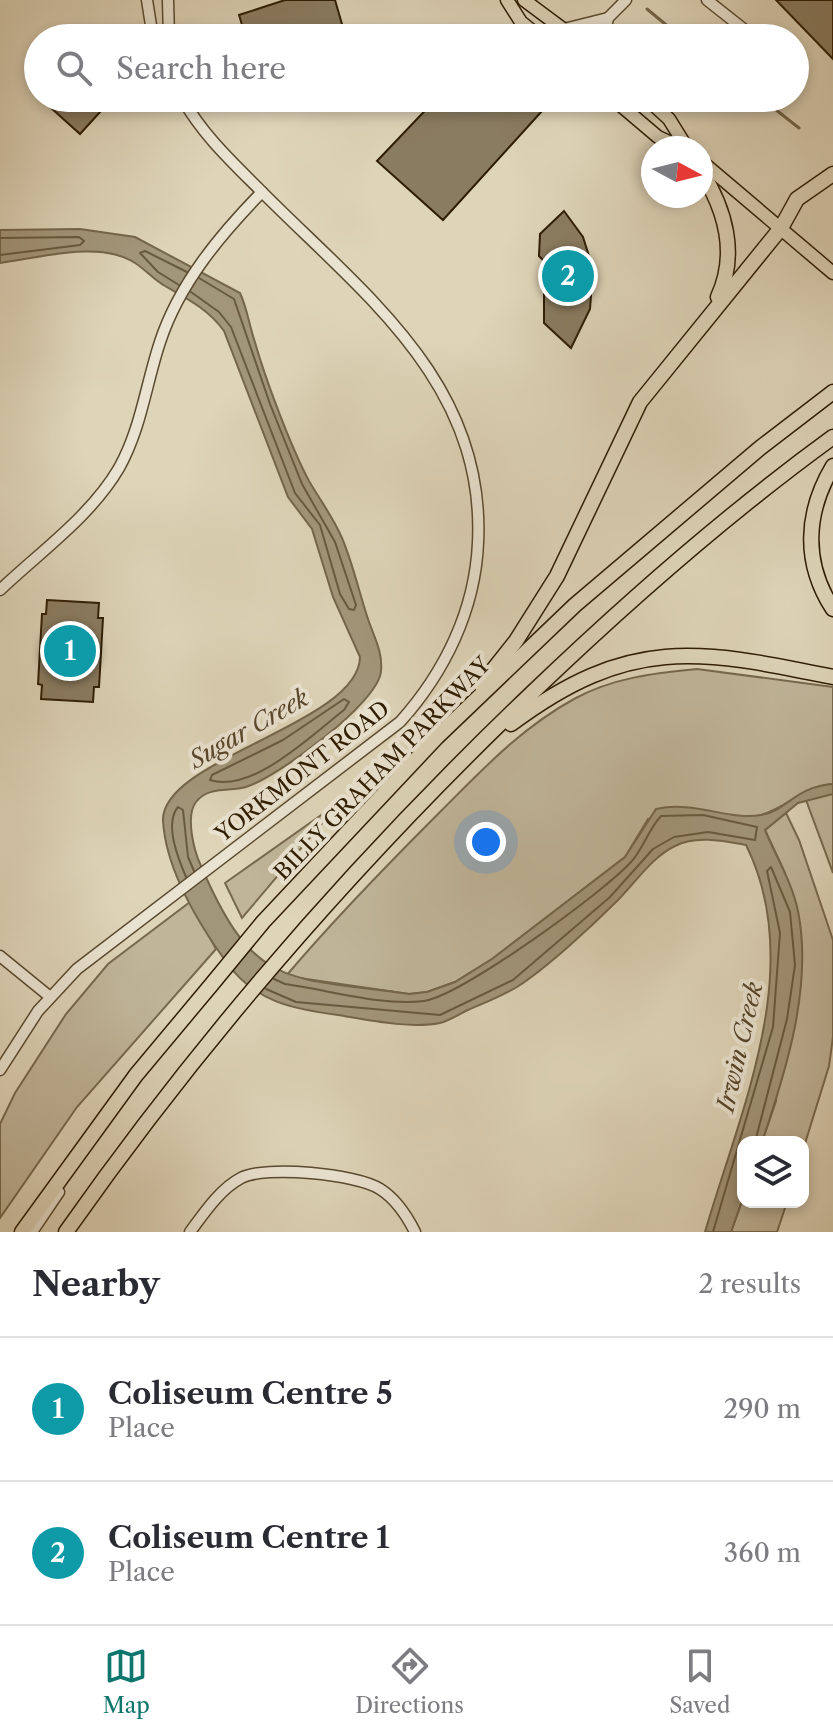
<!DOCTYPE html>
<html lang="en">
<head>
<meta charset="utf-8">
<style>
  body { margin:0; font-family:"Libre Caslon Text",serif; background:#f2f2f3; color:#2b2b33 }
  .controls { position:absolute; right:24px; bottom:24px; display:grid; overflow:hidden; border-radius:16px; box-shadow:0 4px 12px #0003 }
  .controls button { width:72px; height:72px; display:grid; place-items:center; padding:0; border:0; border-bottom:2px solid #e1e1e2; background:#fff; color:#2b2b33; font:40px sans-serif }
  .compass { position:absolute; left:641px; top:136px; width:72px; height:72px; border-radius:50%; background:#fff; box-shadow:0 4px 12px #0003; rotate:97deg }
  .you { position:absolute; left:486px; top:842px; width:28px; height:28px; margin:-20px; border:6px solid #fff; border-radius:50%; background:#1a73e8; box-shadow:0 0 0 12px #1a73e833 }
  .badge { display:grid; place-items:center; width:52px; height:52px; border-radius:50%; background:#0f766e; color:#fff; font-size:26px; font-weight:700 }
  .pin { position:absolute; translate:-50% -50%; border:4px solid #fff; box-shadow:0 2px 8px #0006 }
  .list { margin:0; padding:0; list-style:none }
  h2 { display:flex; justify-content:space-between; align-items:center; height:104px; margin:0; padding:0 32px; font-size:34px }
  h2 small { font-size:26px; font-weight:400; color:#7c7c81 }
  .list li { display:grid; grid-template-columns:52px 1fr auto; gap:24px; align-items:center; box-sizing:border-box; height:144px; padding:0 32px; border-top:2px solid #e1e1e2 }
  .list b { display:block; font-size:30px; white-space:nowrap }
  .list p { margin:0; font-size:26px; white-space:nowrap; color:#7c7c81 }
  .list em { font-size:26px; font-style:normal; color:#7c7c81 }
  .icon { flex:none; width:44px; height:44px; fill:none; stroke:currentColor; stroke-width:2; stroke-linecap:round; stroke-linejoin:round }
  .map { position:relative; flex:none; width:833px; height:1232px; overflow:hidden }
  .search { position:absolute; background:#fff; box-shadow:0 4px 12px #0003; left:24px; right:24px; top:24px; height:88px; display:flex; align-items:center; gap:20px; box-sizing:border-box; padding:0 28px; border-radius:44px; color:#7c7c81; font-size:30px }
  .sheet { height:392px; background:#fff }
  nav { display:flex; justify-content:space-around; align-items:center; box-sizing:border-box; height:112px; border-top:2px solid #e1e1e2; background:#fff; font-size:22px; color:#7c7c81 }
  nav a { display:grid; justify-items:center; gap:4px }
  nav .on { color:#0f766e }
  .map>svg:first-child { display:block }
</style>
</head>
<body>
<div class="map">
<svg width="833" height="1232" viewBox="0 0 833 1232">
  <rect width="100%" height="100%" fill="#ded4b8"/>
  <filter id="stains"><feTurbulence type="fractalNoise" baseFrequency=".0025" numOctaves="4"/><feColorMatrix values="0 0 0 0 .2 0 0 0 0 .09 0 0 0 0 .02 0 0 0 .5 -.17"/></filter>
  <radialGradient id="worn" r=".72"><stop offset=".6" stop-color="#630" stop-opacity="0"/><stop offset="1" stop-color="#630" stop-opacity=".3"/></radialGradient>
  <g fill="#c0b599" stroke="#77694e" stroke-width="2">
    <path d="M697,669l136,18v97c-29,2 -47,25 -75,32l-110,3 -23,38 -133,102 -37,23 -28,10 -18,2 -123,-18c49,-58 101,-111 154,-164 42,-42 81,-84 134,-113 38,-21 80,-26 123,-30z"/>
    <path d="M826,794h7v79l-27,-73z"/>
    <path d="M341,801l-99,117 -17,-35z"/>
    <path d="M786,813l13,27 34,100v97l-4,29 -26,84v-8h-41l14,-41 9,-228 -20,-43z"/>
    <path d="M190,902l26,47 -139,158 -77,111v-94l15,-31 51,-79 42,-50z"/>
    <path d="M743,1198v4h44l-10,30h-46z"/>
  </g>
  <path fill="#a2967a" stroke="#74664a" stroke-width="2" d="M80,229l55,8 105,56c7,15 9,31 14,46 11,39 36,106 55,142 11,19 24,36 33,57 11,26 17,54 26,81 6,18 15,33 13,52 -2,32 -105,107 -135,116 -17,5 -38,-1 -50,15 -11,14 -2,49 5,64 54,125 85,110 208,128l18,-2 28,-10 37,-23 133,-102 31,-48c38,-9 73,12 105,6 26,-4 33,-28 72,-31v10l-35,9 -33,27c11,27 27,52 33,81 15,75 -12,160 -36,231h-19v56l-12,34h-26c35,-121 102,-265 41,-387 -22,-4 -50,-10 -71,1 -23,11 -39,36 -57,54 -26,26 -70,67 -101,87 -15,9 -33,16 -49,23 -9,4 -19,11 -28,13 -30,6 -72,-3 -102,-8 -45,-6 -83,-13 -111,-52 -29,-40 -61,-92 -64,-142 -3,-62 196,-97 197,-164l-27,-60 -21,-68 -24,-32 -64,-166c-15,-21 -36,-32 -59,-45 -11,-6 -19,-16 -30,-23 -35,-23 -96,-5 -135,0v-33z"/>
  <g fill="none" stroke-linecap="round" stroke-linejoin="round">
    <g stroke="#685a3e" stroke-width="2">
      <path d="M0,238l79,-1 5,4 -4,4 -80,10"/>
      <path d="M179,285l-21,-13 -18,-19 5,-2 42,21"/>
      <path d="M191,292l28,20 12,15 64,166 25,32 20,69 9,15 5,1 2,-5 -21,-63 -33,-58 -32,-80 -36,-105 -35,-21"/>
      <path d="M344,699l5,3 -5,8c-31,24 -92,84 -134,70l2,-5 71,-35z"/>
      <path d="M186,877c-8,-19 -22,-53 -8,-70l5,3 5,47 6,14"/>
      <path d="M266,989l30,13 144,13 73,-35 97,-83 43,-48 21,-12 34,-5 47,8 2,-13 -54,-12 -42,1c-13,14 -18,33 -30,46 -27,30 -170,134 -207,139 -44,5 -95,-11 -139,-17l-11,-5"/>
      <path d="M713,1232l60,-205 7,-94 -13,-62 4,-4 19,45 5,53 -8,54 -32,123"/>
    </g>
    <g stroke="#74664a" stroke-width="3">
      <path d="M647,9l35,29"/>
      <path d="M761,98l38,30"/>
    </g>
  </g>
  <g fill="#8a7c61" stroke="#2e1d03" stroke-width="2">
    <path d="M285,0h50l11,38h-100l-7,-23z"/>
    <path d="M776,0h57v59z"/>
    <path d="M40,98h45l15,14 -20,22z"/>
    <path d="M437,98h91l14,13 -99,109 -66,-59z"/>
    <path d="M564,211l19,26 10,32 -3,40 -19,39 -27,-25v-62l-5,-5 1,-22z"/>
    <path d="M47,600l52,3 -1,15h5l-4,69h-5l-1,15 -52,-3 1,-14 -4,-1 4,-70h4z"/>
  </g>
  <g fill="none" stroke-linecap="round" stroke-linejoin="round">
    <g stroke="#5a4b30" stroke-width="13">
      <g id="minor">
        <path d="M147,0l6,38"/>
        <path d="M168,0l1,38"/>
        <path d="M707,0l48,38"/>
        <path d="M564,29l44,-11 18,-18"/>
        <path d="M604,38l4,-20"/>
        <path d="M0,590c40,-38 91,-74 119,-122 22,-39 27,-84 41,-126 19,-58 60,-107 102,-150"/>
        <path d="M0,956l49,40"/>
        <path d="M0,1070l38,-59 39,-42 323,-247c45,-50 75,-112 78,-179 8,-161 -116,-250 -218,-353 -29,-29 -58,-56 -78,-92"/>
        <path d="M32,1232l27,-40"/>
        <path d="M190,1232c14,-19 30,-43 51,-54 24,-13 116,-4 139,11 16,10 27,27 35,43"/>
      </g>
    </g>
    <g stroke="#2e1d03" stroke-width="15">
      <g id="major">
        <path d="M507,0l14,22 20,16"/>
        <path d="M524,0l51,38"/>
        <path d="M612,98l46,39 24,11"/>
        <path d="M646,98l23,21 18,29"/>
        <path d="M701,161l132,112"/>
      </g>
    </g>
    <g stroke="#2e1d03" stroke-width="17">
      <g id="highway">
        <path d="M701,171c24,38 37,83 17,126"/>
        <path d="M833,466c-28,47 -30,97 0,143"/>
        <path d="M481,685l35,-44 41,-65 83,-174 141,-174 16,-29 36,-25"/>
        <path d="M511,724c118,-88 186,-75 322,-47"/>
        <path d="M22,1232l114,-157 76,-91 51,-62 174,-185 138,-132 185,-157 73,-56"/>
        <path d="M66,1232c137,-195 294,-375 467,-540 95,-91 194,-178 300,-255"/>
      </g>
    </g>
    <use href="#minor" stroke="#eae3d1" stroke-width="10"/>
    <use href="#major" stroke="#ded4b8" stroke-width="12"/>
    <use href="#highway" stroke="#ded4b8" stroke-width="14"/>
  </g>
  <g text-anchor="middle" stroke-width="8" stroke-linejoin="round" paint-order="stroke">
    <g font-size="22" fill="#2e1d03" stroke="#eae3d1">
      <text transform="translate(382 768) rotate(-46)" y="8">BILLY GRAHAM PARKWAY</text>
      <text transform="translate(302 771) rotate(-38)" y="8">YORKMONT ROAD</text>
    </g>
    <g font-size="24" font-style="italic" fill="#57472d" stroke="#eae3d1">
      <text transform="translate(249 729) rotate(-30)" y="8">Sugar Creek</text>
      <text transform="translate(740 1047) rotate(-77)" y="8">Irwin Creek</text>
    </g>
  </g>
  <rect width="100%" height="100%" filter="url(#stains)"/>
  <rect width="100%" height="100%" fill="url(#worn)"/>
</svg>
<div class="controls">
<button><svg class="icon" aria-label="layers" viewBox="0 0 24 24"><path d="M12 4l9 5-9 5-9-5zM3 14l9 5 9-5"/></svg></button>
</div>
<svg class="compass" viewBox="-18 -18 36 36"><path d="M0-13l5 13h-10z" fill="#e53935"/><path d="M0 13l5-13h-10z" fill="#7c7c81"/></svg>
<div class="you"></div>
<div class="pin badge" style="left:70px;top:651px;background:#0f9aa8">1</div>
<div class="pin badge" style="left:568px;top:276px;background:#0f9aa8">2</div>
<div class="search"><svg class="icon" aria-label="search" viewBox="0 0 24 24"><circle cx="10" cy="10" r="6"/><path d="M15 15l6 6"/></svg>Search here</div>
</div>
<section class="sheet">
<h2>Nearby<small>2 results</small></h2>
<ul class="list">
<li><span class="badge" style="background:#0f9aa8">1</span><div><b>Coliseum Centre 5</b><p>Place</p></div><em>290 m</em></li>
<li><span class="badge" style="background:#0f9aa8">2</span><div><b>Coliseum Centre 1</b><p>Place</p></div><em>360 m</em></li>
</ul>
</section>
<nav>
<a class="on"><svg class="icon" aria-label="map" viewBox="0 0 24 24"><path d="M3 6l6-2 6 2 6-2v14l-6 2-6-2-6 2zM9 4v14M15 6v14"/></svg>Map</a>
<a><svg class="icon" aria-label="directions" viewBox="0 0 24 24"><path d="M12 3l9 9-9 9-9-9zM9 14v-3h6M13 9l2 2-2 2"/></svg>Directions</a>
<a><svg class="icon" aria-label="saved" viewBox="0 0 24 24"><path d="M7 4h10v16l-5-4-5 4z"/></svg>Saved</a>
</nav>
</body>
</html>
